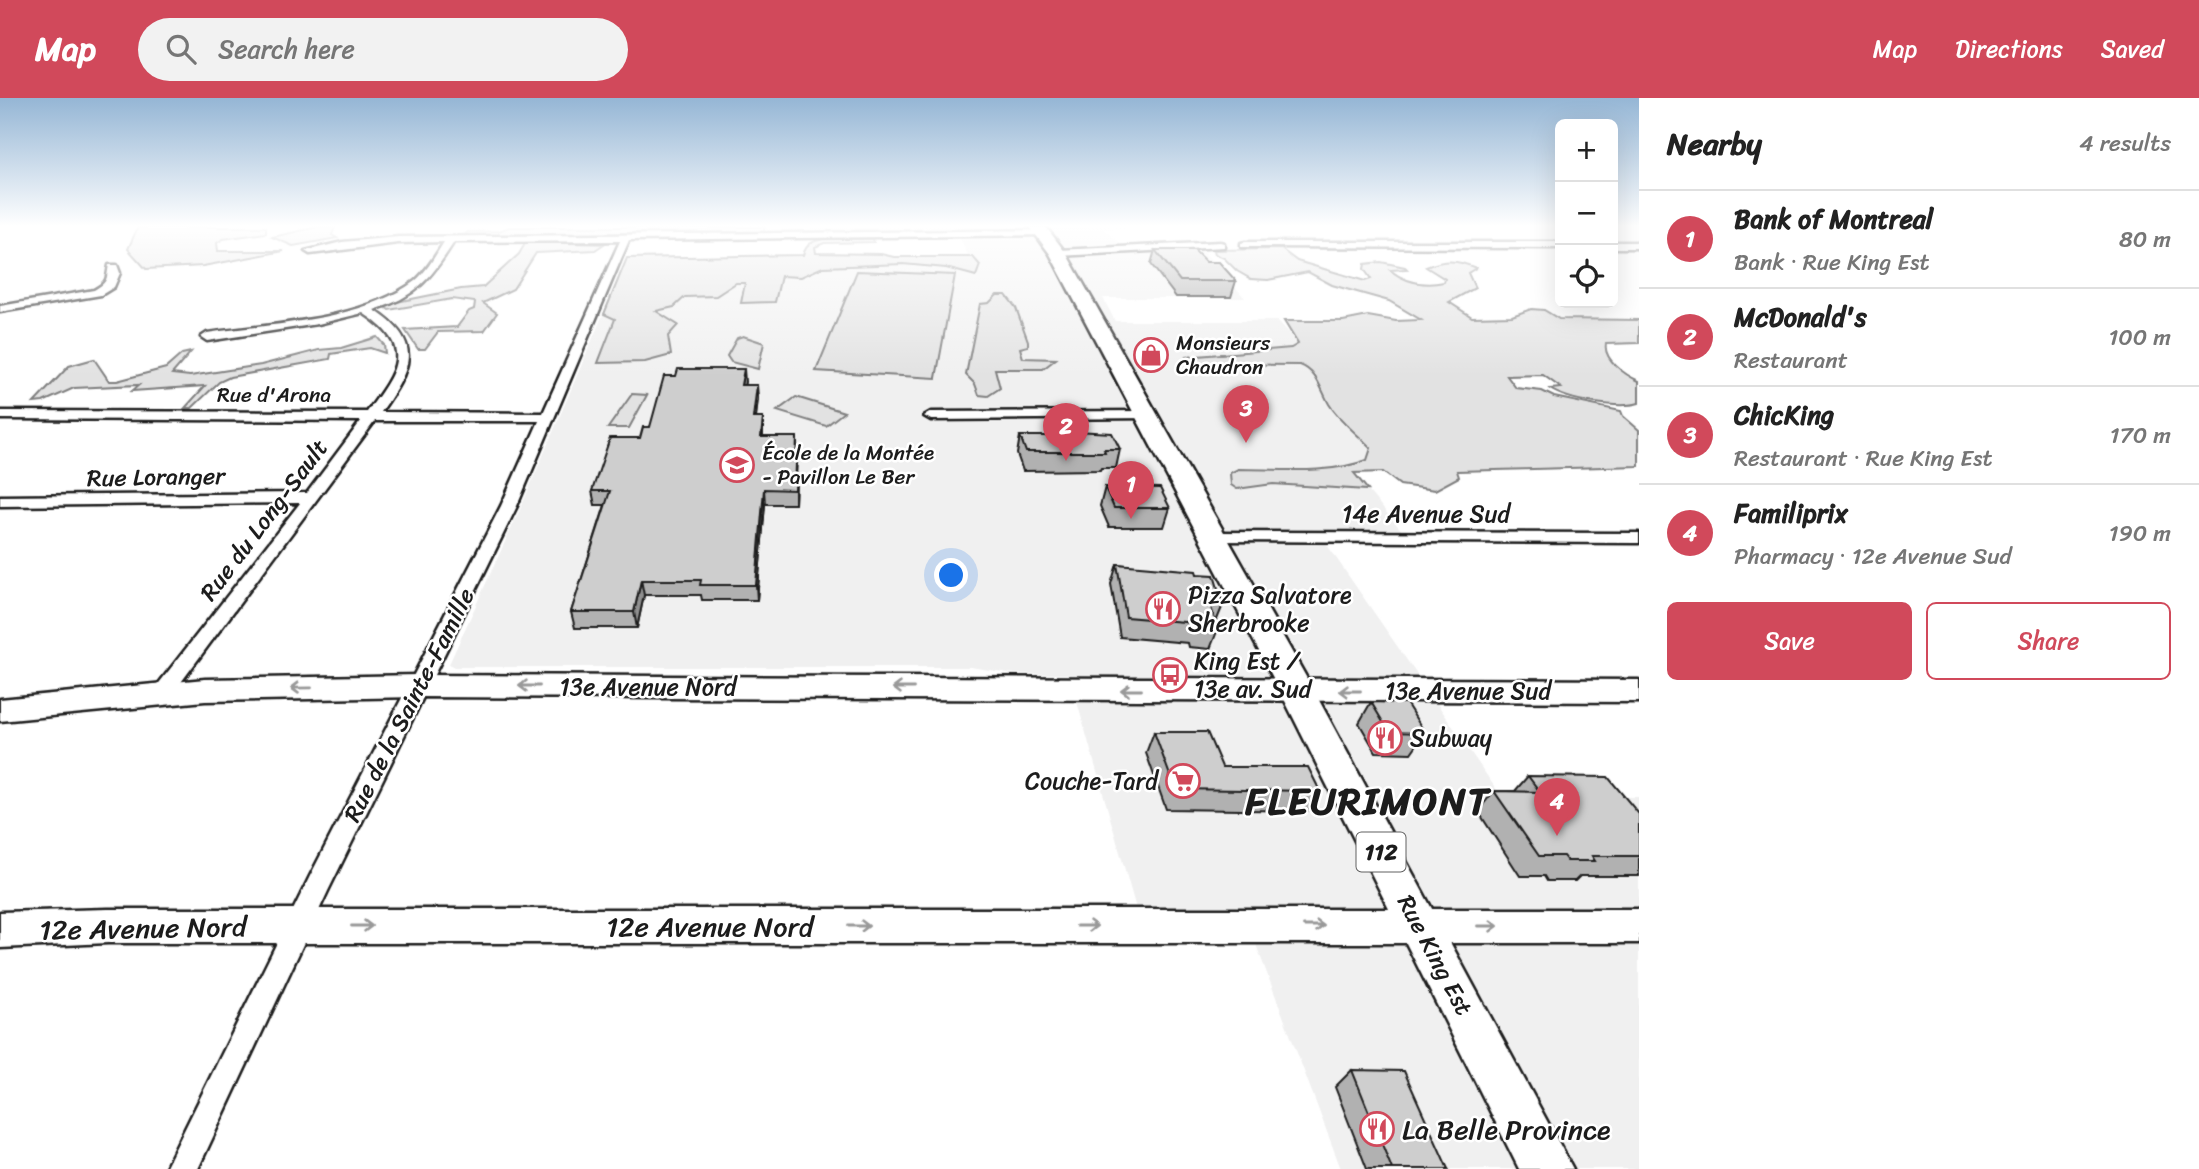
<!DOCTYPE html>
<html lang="en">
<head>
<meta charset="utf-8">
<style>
  body { margin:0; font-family:Sriracha,sans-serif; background:#f2f2f2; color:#222 }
  .controls { position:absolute; right:21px; top:21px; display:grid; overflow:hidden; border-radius:10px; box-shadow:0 7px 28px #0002 }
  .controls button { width:63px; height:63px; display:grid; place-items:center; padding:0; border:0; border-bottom:2px solid #e0e0e0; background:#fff; color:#222; font:35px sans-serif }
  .you { position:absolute; left:952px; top:478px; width:24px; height:24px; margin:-18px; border:5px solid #fff; border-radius:50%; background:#1a73e8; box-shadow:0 0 0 10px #1a73e833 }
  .badge { display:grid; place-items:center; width:46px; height:46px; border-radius:50%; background:#d1495b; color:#fff; font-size:23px; font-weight:700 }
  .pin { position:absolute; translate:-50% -58px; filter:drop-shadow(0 2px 4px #0008) }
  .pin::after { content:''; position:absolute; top:37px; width:24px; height:21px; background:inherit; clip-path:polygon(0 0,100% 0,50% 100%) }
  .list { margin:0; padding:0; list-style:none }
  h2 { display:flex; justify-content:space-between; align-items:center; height:91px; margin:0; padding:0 28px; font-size:30px }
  h2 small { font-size:23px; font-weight:400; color:#767676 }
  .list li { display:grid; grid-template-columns:46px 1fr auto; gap:21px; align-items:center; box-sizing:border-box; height:98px; padding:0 28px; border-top:2px solid #e0e0e0 }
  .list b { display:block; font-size:26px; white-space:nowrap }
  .list p { margin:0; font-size:23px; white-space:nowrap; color:#767676 }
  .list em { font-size:23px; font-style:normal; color:#767676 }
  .actions { display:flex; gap:14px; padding:21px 28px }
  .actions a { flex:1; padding:16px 0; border:2px solid #d1495b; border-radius:10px; text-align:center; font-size:24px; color:#d1495b }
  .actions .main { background:#d1495b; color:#fff }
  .icon { flex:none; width:38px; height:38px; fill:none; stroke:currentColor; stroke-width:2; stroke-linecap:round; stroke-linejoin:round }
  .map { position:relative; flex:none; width:1639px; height:1071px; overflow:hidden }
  header { display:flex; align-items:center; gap:42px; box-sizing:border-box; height:98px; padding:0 35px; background:#d1495b; color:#fff }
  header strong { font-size:33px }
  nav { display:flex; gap:38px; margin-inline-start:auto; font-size:24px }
  .search { width:490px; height:63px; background:#f2f2f2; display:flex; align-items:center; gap:18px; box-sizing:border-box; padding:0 24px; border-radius:38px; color:#767676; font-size:26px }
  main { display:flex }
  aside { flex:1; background:#fff }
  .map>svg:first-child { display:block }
</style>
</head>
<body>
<header>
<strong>Map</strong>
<div class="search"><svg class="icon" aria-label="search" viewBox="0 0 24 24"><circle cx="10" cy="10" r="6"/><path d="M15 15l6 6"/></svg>Search here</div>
<nav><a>Map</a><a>Directions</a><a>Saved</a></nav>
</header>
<main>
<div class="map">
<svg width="1639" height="1071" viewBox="0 0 1639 1071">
  <rect width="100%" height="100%" fill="#fff"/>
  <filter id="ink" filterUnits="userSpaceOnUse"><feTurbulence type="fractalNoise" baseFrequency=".0143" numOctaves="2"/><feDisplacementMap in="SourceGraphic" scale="14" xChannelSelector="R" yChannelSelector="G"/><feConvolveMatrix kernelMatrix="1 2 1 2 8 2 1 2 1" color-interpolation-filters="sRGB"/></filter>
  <g filter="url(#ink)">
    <path fill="#f0f0f0" d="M809,129h331l-36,2 25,23 73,-2 43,48h-142l12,23h162l143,151 -67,1 55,65 -85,1 178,257 138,1v372h-298l-92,-243h-108l-72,-252h-54l-45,-7h-516l-5,-3 72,-157 106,-249 341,-2 -11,-25 -148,1z"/>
    <g fill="#e2e2e2" stroke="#7f7f7f" stroke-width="2">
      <path d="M138,129h128v6l-43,6 -6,4 1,8h66l-81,15 -57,3 -18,-20z"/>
      <path d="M318,129h17l-3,8 5,3 -44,8 -21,-9z"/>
      <path d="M509,129h256l-2,6 -299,2 4,-3 31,-1z"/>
      <path d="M823,141h50l1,3 -50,1 -9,4 1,6 65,1 13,3h79l7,8 -4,11 -30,-8 -43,-4 -80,3 -22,10 -20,-1 -6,26 -34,1 4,-20h-9l-20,13 -31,1 -11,10 -18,4 22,14 -10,11 3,19 -26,7 -47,1 17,-44 -11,-5 23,-56 176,-3c4,-12 8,-13 20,-16z"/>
      <path d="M526,144l78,2 -9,6 -59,3 -23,36 -30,14 14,10 -13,18 -46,1 -13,17h-7l-13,-19 52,-3 12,-16 5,-2 1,-7 -23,-3 -63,11 -4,-3 2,-3 74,-15 22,-2 36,-33z"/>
      <path d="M1281,151l16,12 68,20 6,-2 -7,-10 1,-5 16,-2 24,5 2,2 -17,1c16,13 35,16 54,12l1,-3 -19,-12c19,-8 31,-7 50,1l-8,5 7,15 -26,14 23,15 40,-1 19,-7 13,1 15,9 80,1v23l-33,1c-3,15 19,31 33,37v22c-20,6 -71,-2 -89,-14l11,-1 -18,-13 -36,1 9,12 26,3 12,6 67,14 2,5 16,14v36l-182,5 2,6 -24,13 -35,-5 -17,-13 -29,1 14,17 -95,-6 -36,5 -6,-4 -1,-12 8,-4c41,0 89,6 129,-9l4,-12c-13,-13 -32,-28 -42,-44 -8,-14 -12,-33 -29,-39l-112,-1 -2,-7 105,-9 7,-4 -14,-23h59l25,-5 28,5 25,-1 -32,-19 -57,-16 -24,-13 -40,8 -17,-1 -14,-8 -13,-13 -9,-4 -1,-4z"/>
      <path d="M857,173l98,4 -19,103 -120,-7z"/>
      <path d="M997,197h9l10,13 12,33v5l-8,2 3,10 33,1 -13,10h-48l5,19 -12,8 -9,-1 -4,-11 -9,-9 14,-71 9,-1z"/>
      <path d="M743,238l21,7 -6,26 -27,-7 -4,-6 10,-18z"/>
      <path d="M377,239l7,8 1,8 -15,-5 -39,6 -1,5 -100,18 -11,5 -27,26h-7l20,-22 -73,5 7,-6 -65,3 -31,14 -9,1 35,-37 25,-7 15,22h8l49,-13 16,-14 9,-2 -19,22 18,2 71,-11 58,-15 22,-2z"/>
      <path d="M632,296l15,1 -18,33h-21z"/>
      <path d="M796,299l48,15 -18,14 -49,-15z"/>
    </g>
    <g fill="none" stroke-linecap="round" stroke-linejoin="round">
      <g stroke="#1c1c1c" stroke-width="5">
        <g id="minor">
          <path d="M1043,132l3,1v4l-417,5 -112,266 -189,385 -130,278h-33l145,-293 191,-370 38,-85h-164l-205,276 -7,2 -7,-2 -3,-5 3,-5 144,-184 -300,3v-10l307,-3 54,-72 -361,-2v-8l367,1c31,-42 48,-65 -4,-99l-45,11 -111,17 -6,-4 6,-4c64,-9 155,-12 208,-52 12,-10 20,-25 29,-39l-46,1 -88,11 -5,-3 37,-9 56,-5zM620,143l-77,172 -162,-1c30,-42 44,-70 -7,-102 42,-13 57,-32 80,-68z"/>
          <path d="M1220,144l4,1v4l-166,9 -5,-3 5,-3z"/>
          <path d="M1245,144h315v6l-319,-1v-4z"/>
          <rect x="1613" y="144" width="26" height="6"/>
          <path d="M109,167h8l3,8 -6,14 -13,8 -101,17v-6l94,-16c15,-9 12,-10 15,-25z"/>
          <path d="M1147,313l7,4 -2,3 -221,2 -7,-4 7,-4z"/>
          <path d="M1213,434l426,1v10l-432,-2 -2,-4 2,-4z"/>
        </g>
      </g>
      <g stroke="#1c1c1c" stroke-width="5">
        <g id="secondary">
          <path d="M418,577l1221,5v22l-1221,-5 -213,4 -205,20v-22l205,-20z"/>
          <path d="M108,811h1531v34h-1531l-108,5v-36z"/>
        </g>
      </g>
      <g stroke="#1c1c1c" stroke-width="5">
        <path id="primary" d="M1030,129h16l20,26 248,438 259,478h-54l-239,-478 -230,-437z"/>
      </g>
      <use href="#minor" fill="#fff" fill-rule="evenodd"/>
      <use href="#secondary" fill="#fff" fill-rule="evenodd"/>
      <use href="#primary" fill="#fff" fill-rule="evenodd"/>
    </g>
    <g fill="#b1b1b1" stroke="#1c1c1c" stroke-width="2">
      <path d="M1155,152l51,12 30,19 -5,16h-55l-25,-33z"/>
      <path d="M744,271v16l14,13 -2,20h7v19l34,14 -2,53h-30l-8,96h-55l-1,-5h-57l-7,33h-62l-4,-16 34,-107h-10l-3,-14 58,-64 26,-51z"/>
      <path d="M1075,333l45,18 -4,19h-15l-1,2 -77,1 -6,-17 3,-18h54z"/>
      <path d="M1105,389l65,21 -6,19h-55l-9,-21z"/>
      <path d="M1117,466l80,10 26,31 -7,17 2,7 -8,20 -21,-2 -1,-4 -68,-6 -9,-53z"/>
      <path d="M1371,604l54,31 -14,20 -35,-1 -17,-29z"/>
      <path d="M1154,634l68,35 98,24 -12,20 -142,-2 -20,-56z"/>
      <path d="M1528,678l111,38v62h-59l-5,5h-28l-3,-5h-24l-42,-65 16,-20h21z"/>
      <path d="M1352,972l96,99h-81l-32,-82z"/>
    </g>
    <g fill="#909090" stroke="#1c1c1c" stroke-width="2">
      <path d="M744,271l1,13 -3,17 -1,-14z"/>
      <path d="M757,287l1,13 -4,33 -1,-13z"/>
      <path d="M797,339v14l-2,53v-14z"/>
      <path d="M764,391l1,15 -8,96 -1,-15z"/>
      <path d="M641,482l3,15 -7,33 -3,-16z"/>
    </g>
    <g fill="#cecece" stroke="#1c1c1c" stroke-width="2">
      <path d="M1155,152h39l12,12h13l17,19h-56z"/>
      <path d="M678,271h66l-3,16h16l-4,33h10l-2,19h36l-2,53 -31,-1 -8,96h-56l1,-5h-60l-7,32h-63l39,-121h-18l18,-53h30l3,-11h7l14,-51h12z"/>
      <path d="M1075,333l37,2 8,16h-16l1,3h-79l-6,-16h57z"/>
      <path d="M1105,389l55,1 10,20h-56z"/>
      <path d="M1117,466l79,7 1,3 17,1 9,30 -13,-1 8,25 -21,-2 -1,-4 -70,-6z"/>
      <path d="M1371,604l35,1 19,30 -36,-1z"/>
      <path d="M1154,634h53l15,35h86l12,24 -145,-2z"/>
      <path d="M1528,678l80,1 31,37v42h-47l3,5h-28l-4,-5h-24l-45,-65 46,1z"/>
      <path d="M1352,972l52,1 44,98h-56z"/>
    </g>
    <defs><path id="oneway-shaft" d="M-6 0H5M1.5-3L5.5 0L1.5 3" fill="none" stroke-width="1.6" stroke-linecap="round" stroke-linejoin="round" transform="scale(1.75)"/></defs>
    <g stroke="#999">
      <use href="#oneway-shaft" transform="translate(529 588) rotate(-180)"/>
      <use href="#oneway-shaft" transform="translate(301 590) rotate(179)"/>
      <use href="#oneway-shaft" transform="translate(903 590) rotate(-180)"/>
      <use href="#oneway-shaft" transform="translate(1131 592) rotate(-180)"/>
      <use href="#oneway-shaft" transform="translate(1350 593) rotate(-180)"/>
      <use href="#oneway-shaft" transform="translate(362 828)"/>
      <use href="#oneway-shaft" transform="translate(859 828)"/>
      <use href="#oneway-shaft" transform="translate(1087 828)"/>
      <use href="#oneway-shaft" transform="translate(1314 828)"/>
      <use href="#oneway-shaft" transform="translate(1488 828)"/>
    </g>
  </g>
  <linearGradient id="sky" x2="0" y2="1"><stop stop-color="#95b6d5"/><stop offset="0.46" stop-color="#fff"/><stop offset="1" stop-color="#fff" stop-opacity="0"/></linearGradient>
  <rect width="1639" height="278" fill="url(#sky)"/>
  <defs>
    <g id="shop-ring" transform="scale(1.75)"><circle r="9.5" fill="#fff" stroke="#d1495b" stroke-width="1.5"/><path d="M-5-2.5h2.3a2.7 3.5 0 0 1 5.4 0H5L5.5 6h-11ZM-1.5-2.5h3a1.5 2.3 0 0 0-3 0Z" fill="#d1495b"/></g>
    <g id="school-ring" transform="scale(1.75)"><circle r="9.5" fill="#fff" stroke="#d1495b" stroke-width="1.5"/><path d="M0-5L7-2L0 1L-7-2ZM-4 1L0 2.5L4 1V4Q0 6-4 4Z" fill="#d1495b"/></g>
    <g id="restaurant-ring" transform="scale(1.75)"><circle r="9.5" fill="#fff" stroke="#d1495b" stroke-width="1.5"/><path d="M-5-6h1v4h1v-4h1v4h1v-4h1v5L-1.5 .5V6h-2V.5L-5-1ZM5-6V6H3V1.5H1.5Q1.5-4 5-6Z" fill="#d1495b"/></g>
    <g id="bus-ring" transform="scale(1.75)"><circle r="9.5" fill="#fff" stroke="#d1495b" stroke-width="1.5"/><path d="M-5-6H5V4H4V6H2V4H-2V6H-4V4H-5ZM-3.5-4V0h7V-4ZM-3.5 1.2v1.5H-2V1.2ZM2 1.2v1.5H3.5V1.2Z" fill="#d1495b"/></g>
    <g id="supermarket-ring" transform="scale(1.75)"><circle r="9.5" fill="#fff" stroke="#d1495b" stroke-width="1.5"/><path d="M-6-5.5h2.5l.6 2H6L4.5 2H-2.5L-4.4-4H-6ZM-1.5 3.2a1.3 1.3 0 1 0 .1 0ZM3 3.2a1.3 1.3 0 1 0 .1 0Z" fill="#d1495b"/></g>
  </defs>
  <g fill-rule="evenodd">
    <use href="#shop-ring" x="1151" y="257"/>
    <use href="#school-ring" x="737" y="367"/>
    <use href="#restaurant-ring" x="1163" y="511"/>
    <use href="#bus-ring" x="1170" y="577"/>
    <use href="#restaurant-ring" x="1385" y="640"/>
    <use href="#supermarket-ring" x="1183" y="683"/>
    <use href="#restaurant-ring" x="1377" y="1031"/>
  </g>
  <g text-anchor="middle" stroke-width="5" stroke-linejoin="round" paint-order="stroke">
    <g font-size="21" fill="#1c1c1c" stroke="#fff" text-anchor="start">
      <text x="1176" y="252">Monsieurs<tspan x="1176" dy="24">Chaudron</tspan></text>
      <text x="762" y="362">École de la Montée<tspan x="762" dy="24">- Pavillon Le Ber</tspan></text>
    </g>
    <g font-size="21" fill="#1c1c1c" stroke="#fff">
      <text x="274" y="304">Rue d'Arona</text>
    </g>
    <rect fill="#fff" stroke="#606060" stroke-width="2" x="1356.5" y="734.5" width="49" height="39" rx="5"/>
    <g font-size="23" font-weight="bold" fill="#1c1c1c">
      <text x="1381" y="762">112</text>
    </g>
    <g font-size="24" fill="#1c1c1c" stroke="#fff">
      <text transform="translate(156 379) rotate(-1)" y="8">Rue Loranger</text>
      <text x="1426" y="424">14e Avenue Sud</text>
      <text transform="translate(264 422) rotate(-53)" y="8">Rue du Long-Sault</text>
      <text x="648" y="597">13e Avenue Nord</text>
      <text x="1468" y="601">13e Avenue Sud</text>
      <text transform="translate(409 607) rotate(-63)" y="8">Rue de la Sainte-Famille</text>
      <text transform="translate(1435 857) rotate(62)" y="8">Rue King Est</text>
    </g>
    <g font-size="24" fill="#1c1c1c" stroke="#fff" text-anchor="start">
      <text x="1188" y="505">Pizza Salvatore<tspan x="1188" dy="28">Sherbrooke</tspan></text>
      <text x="1194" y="571">King Est /<tspan x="1194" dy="28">13e av. Sud</tspan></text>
      <text x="1410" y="648">Subway</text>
      <text x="1158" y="691" text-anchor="end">Couche-Tard</text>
    </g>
    <g font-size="28" fill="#1c1c1c" stroke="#fff">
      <text x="710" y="838">12e Avenue Nord</text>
      <text transform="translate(143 830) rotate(-1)" y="10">12e Avenue Nord</text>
    </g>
    <g font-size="28" fill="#1c1c1c" stroke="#fff" text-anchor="start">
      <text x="1402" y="1041">La Belle Province</text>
    </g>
    <g font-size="38" font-weight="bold" letter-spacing="2" fill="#1c1c1c" stroke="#fff">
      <text x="1368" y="716">FLEURIMONT</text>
    </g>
  </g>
</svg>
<div class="controls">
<button>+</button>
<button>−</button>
<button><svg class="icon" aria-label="locate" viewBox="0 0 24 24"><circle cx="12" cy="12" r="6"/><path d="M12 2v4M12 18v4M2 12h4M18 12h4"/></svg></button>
</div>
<div class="you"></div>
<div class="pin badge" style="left:1131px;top:421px">1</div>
<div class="pin badge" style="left:1066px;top:363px">2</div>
<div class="pin badge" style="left:1246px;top:345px">3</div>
<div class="pin badge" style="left:1557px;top:738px">4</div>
</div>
<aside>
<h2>Nearby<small>4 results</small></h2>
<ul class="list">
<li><span class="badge">1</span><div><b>Bank of Montreal</b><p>Bank · Rue King Est</p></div><em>80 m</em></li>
<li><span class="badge">2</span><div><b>McDonald's</b><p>Restaurant</p></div><em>100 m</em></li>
<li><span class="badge">3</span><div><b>ChicKing</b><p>Restaurant · Rue King Est</p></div><em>170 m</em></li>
<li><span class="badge">4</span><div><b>Familiprix</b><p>Pharmacy · 12e Avenue Sud</p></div><em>190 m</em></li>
</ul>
<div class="actions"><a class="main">Save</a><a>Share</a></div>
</aside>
</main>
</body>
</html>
